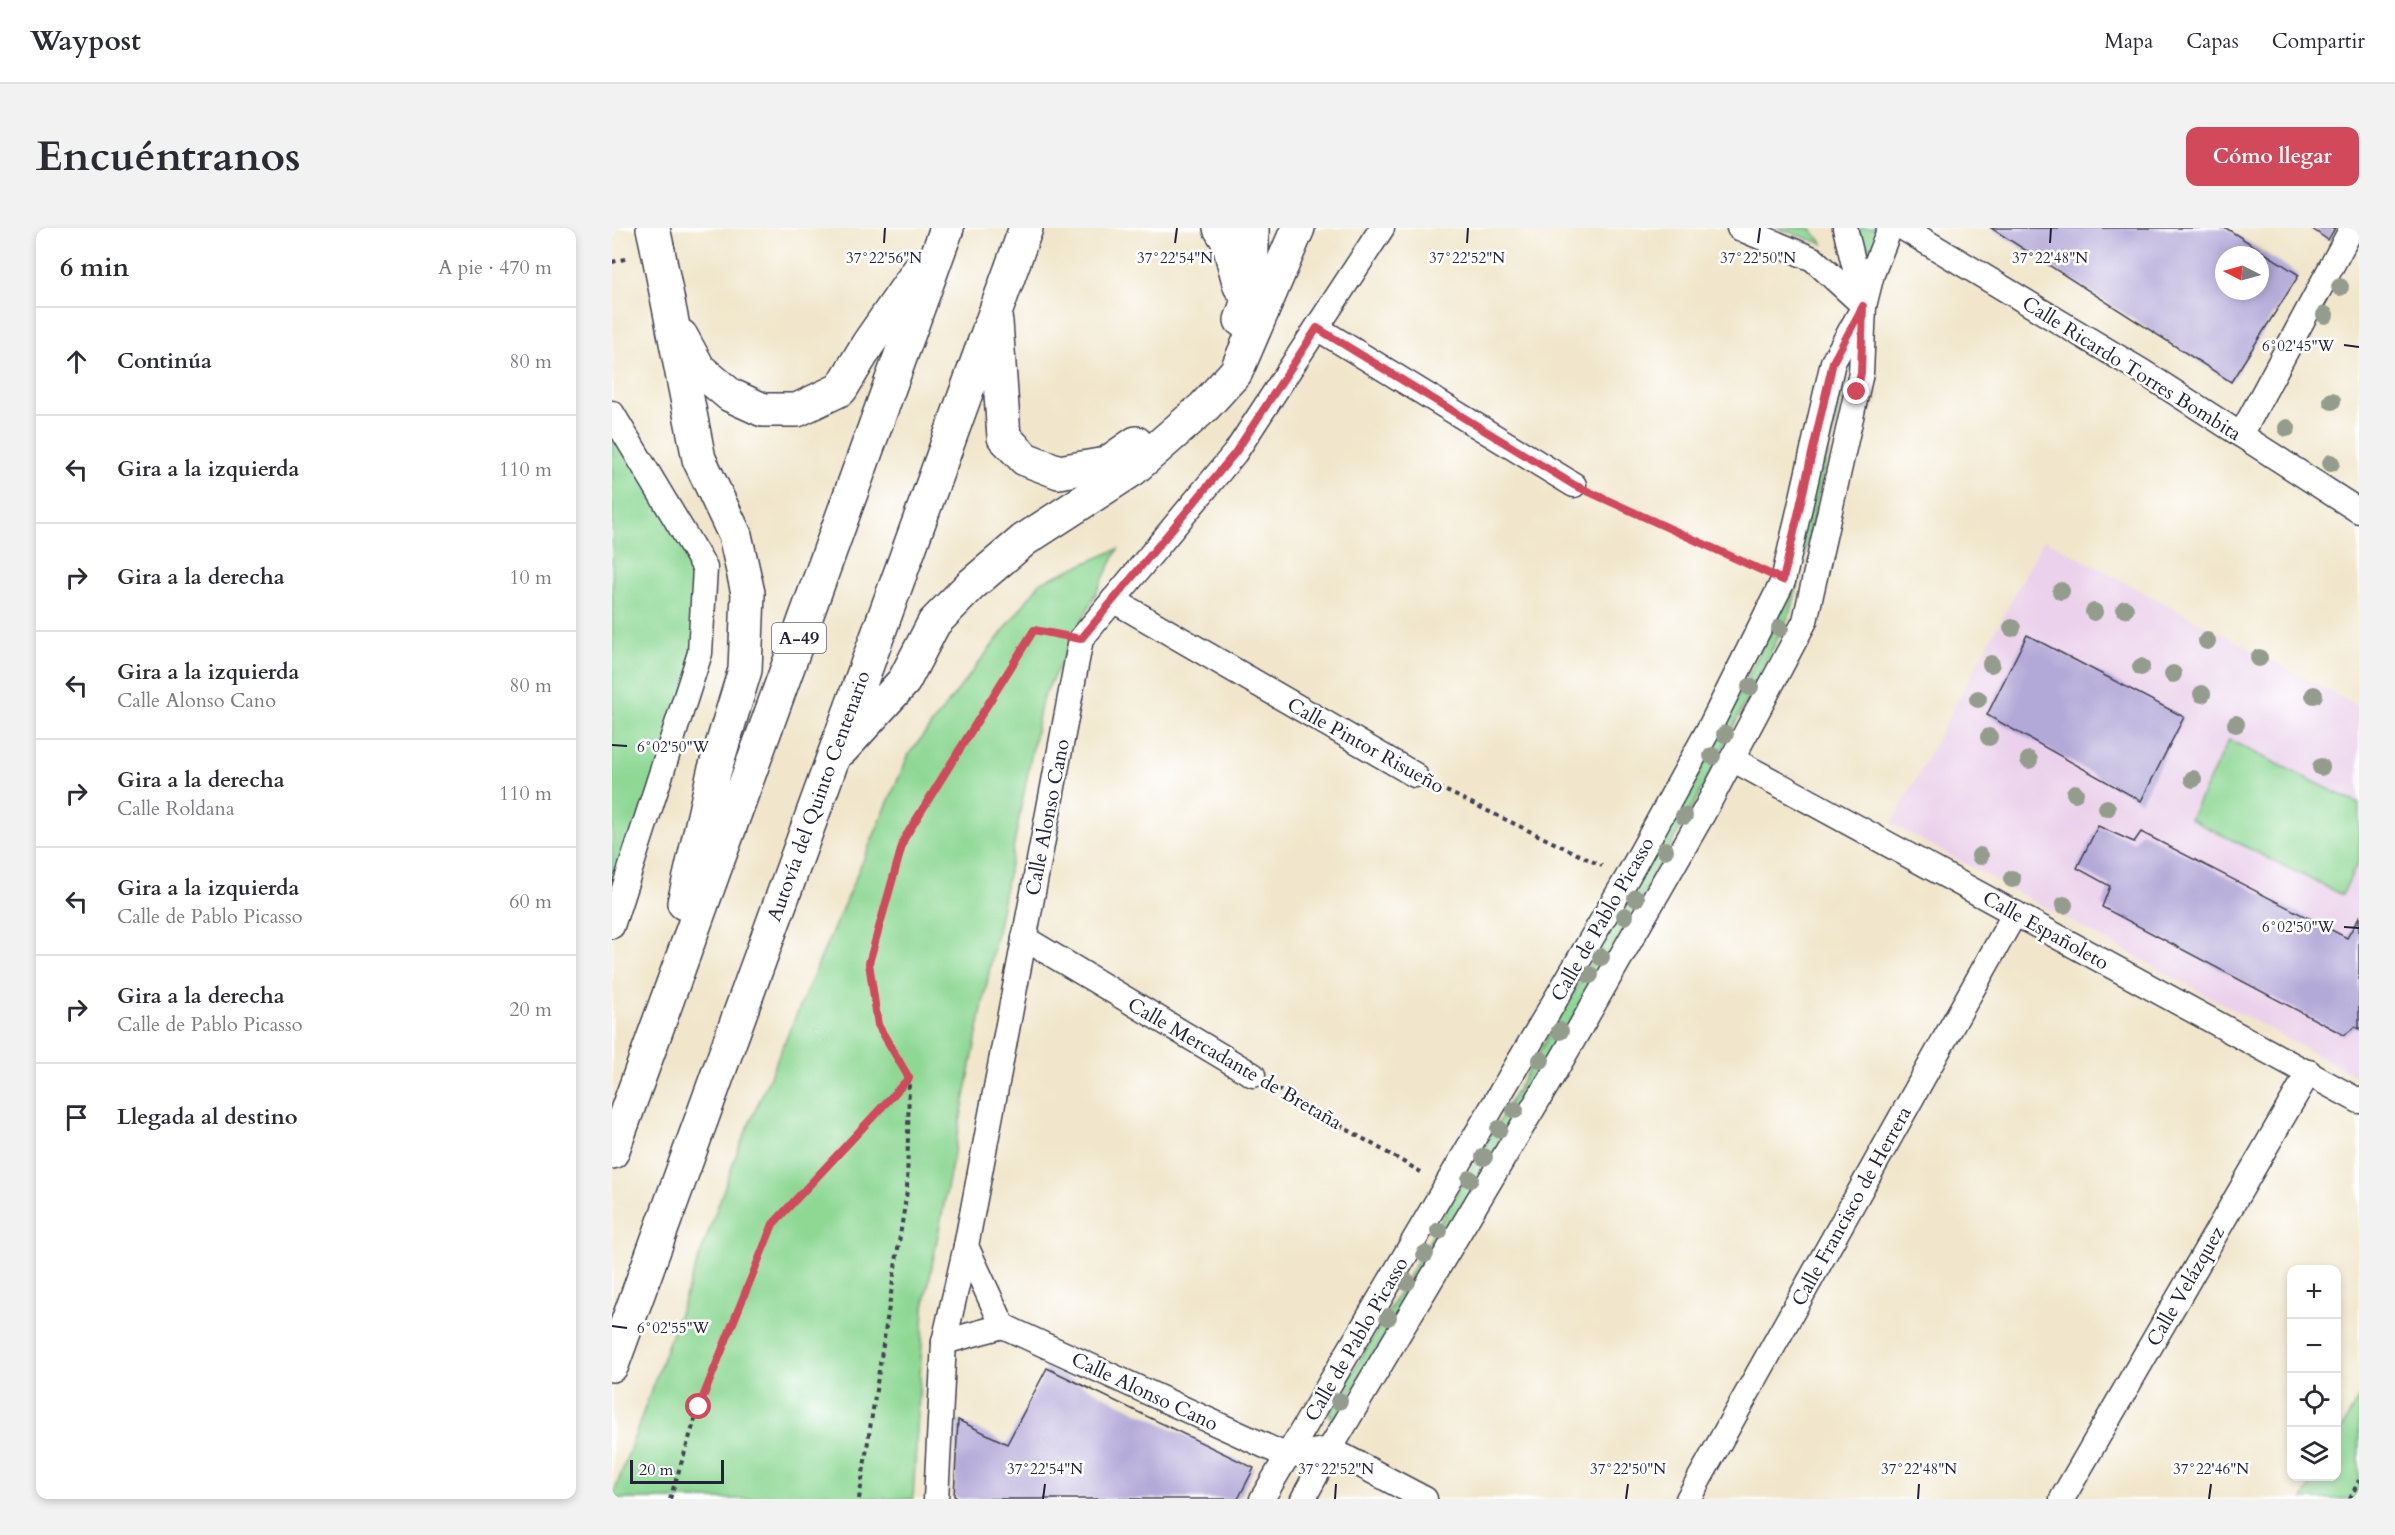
<!DOCTYPE html>
<html lang="es">
<head>
<meta charset="utf-8">
<style>
  body { margin:0; font-family:Cardo,serif; background:#f2f2f3; color:#2b2b33 }
  .controls { position:absolute; right:18px; bottom:18px; display:grid; overflow:hidden; border-radius:12px; box-shadow:0 3px 9px #0003 }
  .controls button { width:54px; height:54px; display:grid; place-items:center; padding:0; border:0; border-bottom:2px solid #e1e1e2; background:#fff; color:#2b2b33; font:30px sans-serif }
  .compass { position:absolute; left:1603px; top:18px; width:54px; height:54px; border-radius:50%; background:#fff; box-shadow:0 3px 9px #0003; rotate:276deg }
  .scale { position:absolute; left:18px; bottom:15px; width:94px; box-sizing:border-box; padding-left:6px; border:3px solid #22223b; border-top:0; font-size:16px; line-height:21px; white-space:nowrap; color:#22223b; -webkit-text-stroke:4px #fff; paint-order:stroke }
  .stop { position:absolute; width:18px; height:18px; margin:-14px; border:4px solid #d1495b; border-radius:50%; background:#fff }
  .stop.end { background:#d1495b; border-color:#fff; box-shadow:0 2px 6px #0008 }
  .list { margin:0; padding:0; list-style:none }
  h2 { display:flex; justify-content:space-between; align-items:center; height:78px; margin:0; padding:0 24px; font-size:26px }
  h2 small { font-size:20px; font-weight:400; color:#7c7c81 }
  .list li { display:grid; grid-template-columns:39px 1fr auto; gap:18px; align-items:center; box-sizing:border-box; height:108px; padding:0 24px; border-top:2px solid #e1e1e2 }
  .list b { display:block; font-size:22px; white-space:nowrap }
  .list p { margin:0; font-size:20px; white-space:nowrap; color:#7c7c81 }
  .list em { font-size:20px; font-style:normal; color:#7c7c81 }
  .icon { flex:none; width:33px; height:33px; fill:none; stroke:currentColor; stroke-width:2; stroke-linecap:round; stroke-linejoin:round }
  .map { position:relative; flex:none; width:1747px; height:1271px; overflow:hidden; border-radius:12px }
  header { display:flex; align-items:center; gap:36px; box-sizing:border-box; height:84px; padding:0 30px; background:#fff; border-bottom:2px solid #e1e1e2 }
  header strong { font-size:28px }
  nav { display:flex; gap:33px; margin-inline-start:auto; font-size:21px }
  .intro { display:flex; align-items:center; justify-content:space-between; box-sizing:border-box; height:144px; padding:0 36px }
  h1 { margin:0; font-size:42px }
  .button { padding:15px 27px; border-radius:12px; background:#d1495b; color:#fff; font-size:21px; font-weight:700 }
  main { display:flex; gap:36px; padding:0 36px }
  aside { flex:1; background:#fff; border-radius:12px; box-shadow:0 3px 9px #0003 }
  .map>svg:first-child { display:block }
</style>
</head>
<body>
<header>
<strong>Waypost</strong>
<nav><a>Mapa</a><a>Capas</a><a>Compartir</a></nav>
</header>
<div class="intro"><h1>Encuéntranos</h1><a class="button">Cómo llegar</a></div>
<main>
<aside>
<h2>6 min<small>A pie · 470 m</small></h2>
<ul class="list">
<li><svg class="icon" aria-label="ahead" viewBox="0 0 24 24"><path d="M12 20V5M6 11l6-6 6 6"/></svg><div><b>Continúa</b></div><em>80 m</em></li>
<li><svg class="icon" aria-label="left" viewBox="0 0 24 24"><path d="M17 20v-9H6M10 6l-5 5 5 5"/></svg><div><b>Gira a la izquierda</b></div><em>110 m</em></li>
<li><svg class="icon" aria-label="right" viewBox="0 0 24 24"><path d="M7 20v-9h11M14 6l5 5-5 5"/></svg><div><b>Gira a la derecha</b></div><em>10 m</em></li>
<li><svg class="icon" aria-label="left" viewBox="0 0 24 24"><path d="M17 20v-9H6M10 6l-5 5 5 5"/></svg><div><b>Gira a la izquierda</b><p>Calle Alonso Cano</p></div><em>80 m</em></li>
<li><svg class="icon" aria-label="right" viewBox="0 0 24 24"><path d="M7 20v-9h11M14 6l5 5-5 5"/></svg><div><b>Gira a la derecha</b><p>Calle Roldana</p></div><em>110 m</em></li>
<li><svg class="icon" aria-label="left" viewBox="0 0 24 24"><path d="M17 20v-9H6M10 6l-5 5 5 5"/></svg><div><b>Gira a la izquierda</b><p>Calle de Pablo Picasso</p></div><em>60 m</em></li>
<li><svg class="icon" aria-label="right" viewBox="0 0 24 24"><path d="M7 20v-9h11M14 6l5 5-5 5"/></svg><div><b>Gira a la derecha</b><p>Calle de Pablo Picasso</p></div><em>20 m</em></li>
<li><svg class="icon" aria-label="arrive" viewBox="0 0 24 24"><path d="M6 21V4h12l-3 4 3 4H6"/></svg><div><b>Llegada al destino</b></div></li>
</ul>
</aside>
<div class="map">
<svg width="1747" height="1271" viewBox="0 0 1747 1271">
  <rect width="100%" height="100%" fill="#fff"/>
  <filter id="ink" filterUnits="userSpaceOnUse"><feTurbulence type="fractalNoise" baseFrequency=".0167" numOctaves="2"/><feDisplacementMap in="SourceGraphic" scale="12" xChannelSelector="R" yChannelSelector="G"/><feConvolveMatrix kernelMatrix="1 2 1 2 8 2 1 2 1" color-interpolation-filters="sRGB"/></filter>
  <filter id="wash" filterUnits="userSpaceOnUse"><feTurbulence type="fractalNoise" baseFrequency=".008" numOctaves="4" result="noise"/><feDisplacementMap in="SourceGraphic" scale="24" xChannelSelector="R" yChannelSelector="G"/><feGaussianBlur stdDeviation="1.35" result="paint"/><feColorMatrix in="noise" values="0 0 0 0 0 0 0 0 0 0 0 0 0 0 0 0 0 1.4 0 .05"/><feComposite in="paint" operator="in"/></filter>
  <g filter="url(#wash)">
    <rect width="100%" height="100%" fill="#f1e6cb"/>
    <path fill="#ebd1eb" d="M1432,311l315,168v371l-467,-254z"/>
    <g fill="#8ed894" stroke="#587d68" stroke-width="1.5">
      <path d="M1165,0h33l13,16z"/>
      <path d="M1246,0h23l-10,28 -7,-2z"/>
      <path d="M1230,125l8,5 -59,254 -94,187 -109,193 -251,424 -5,2 -3,-5 359,-617 93,-186z"/>
      <path d="M0,198l93,142 -5,85 -88,273z"/>
      <path d="M506,321l-76,151 -118,607 -11,192h-301l126,-349 171,-396 132,-172z"/>
      <path d="M1617,512l130,64v56l-17,35 -152,-76z"/>
      <path d="M1747,1169v102h-56l13,-22 20,-1 1,-38z"/>
    </g>
    <g id="blocks">
      <g fill="#b3a9d8" fill-rule="evenodd">
        <path d="M1379,0h235l73,47 -68,107zM1612,27h36v36h-36z"/>
        <path d="M1699,0h24l-7,12z"/>
        <path d="M1415,407l157,82 -43,84 -154,-86z"/>
        <path d="M1486,598l36,16 7,-10 206,106 12,-21v112l-4,-2 -11,8 -242,-128 8,-21 -33,-18z"/>
        <path d="M435,1140l207,100 -16,31h-279l-5,-3 4,-76 49,24z"/>
      </g>
    </g>
  </g>
  <g filter="url(#ink)">
    <use href="#blocks" fill-opacity="0" stroke="#413f51" stroke-width="1.5"/>
    <g fill="none" stroke-linecap="round" stroke-linejoin="round">
      <g stroke="#413f51" stroke-width="27">
        <g id="street">
          <path d="M1127,0l74,31 51,47"/>
          <path d="M1291,0l240,144 216,139"/>
          <path d="M705,100l257,157"/>
          <path d="M0,185l93,155 -5,85 -88,273"/>
          <path d="M1629,207l111,-207"/>
          <path d="M501,372l302,175"/>
          <path d="M1120,531l627,342"/>
          <path d="M412,710l229,137"/>
          <path d="M354,1018l37,80"/>
          <path d="M391,1098l284,130 43,-7 95,50"/>
          <path d="M332,1114l59,-16"/>
          <path d="M324,1271l8,-157 22,-96 115,-607 154,-186 147,-225"/>
          <path d="M650,1271l365,-621 83,-151 73,-146 50,-219 31,-56 -19,-78"/>
          <path d="M691,1271l27,-50 224,-376 150,-261 101,-191 56,-248 3,-67 8,-32 18,-46"/>
          <path d="M1076,1271l327,-586"/>
          <path d="M1450,1271l247,-427"/>
        </g>
      </g>
      <g stroke="#413f51" stroke-width="36">
        <path id="secondary" d="M41,0l5,23"/>
      </g>
      <g stroke="#413f51" stroke-width="36">
        <g id="highway">
          <path d="M608,0l8,13 12,45"/>
          <path d="M46,23l41,208 36,76 13,58 -3,77 -31,102 -30,131"/>
          <path d="M629,92c12,-28 11,-62 11,-92"/>
          <path d="M384,94l8,115 21,22 34,13 47,-8 30,-21"/>
          <path d="M69,108l18,33 31,26 33,15h34l44,-21 27,-45 52,-75"/>
          <path d="M230,521l62,-68 30,-58 37,-38 53,-45 108,-70 72,-63 32,-35 62,-144"/>
          <path d="M0,924l335,-924"/>
          <path d="M0,1137l414,-1137"/>
        </g>
      </g>
      <g stroke="#413f51" stroke-width="4" stroke-dasharray="4.5 4.5" stroke-linecap="butt">
        <path d="M0,34l17,-4"/>
        <path d="M987,269l160,72"/>
        <path d="M826,559l164,79"/>
        <path d="M665,861l144,83"/>
        <path d="M58,1271l29,-92 74,-183 136,-146"/>
        <path d="M247,1271l48,-308 2,-113 -31,-53 -9,-62 35,-124 130,-209 20,4"/>
        <path d="M1738,1271l9,-19"/>
      </g>
      <use href="#street" stroke="#fff" stroke-width="24"/>
      <use href="#secondary" stroke="#fff" stroke-width="33"/>
      <use href="#highway" stroke="#fff" stroke-width="33"/>
    </g>
    <g fill="#949d8d">
      <circle cx="1728" cy="59" r="9"/>
      <circle cx="1713" cy="87" r="9"/>
      <circle cx="1720" cy="173" r="9"/>
      <circle cx="1675" cy="200" r="9"/>
      <circle cx="1719" cy="235" r="9"/>
      <circle cx="1449" cy="363" r="9"/>
      <circle cx="1513" cy="381" r="9"/>
      <circle cx="1482" cy="384" r="9"/>
      <circle cx="1168" cy="400" r="9"/>
      <circle cx="1400" cy="400" r="9"/>
      <circle cx="1595" cy="413" r="9"/>
      <circle cx="1647" cy="430" r="9"/>
      <circle cx="1379" cy="436" r="9"/>
      <circle cx="1529" cy="439" r="9"/>
      <circle cx="1561" cy="446" r="9"/>
      <circle cx="1138" cy="459" r="9"/>
      <circle cx="1590" cy="466" r="9"/>
      <circle cx="1702" cy="467" r="9"/>
      <circle cx="1366" cy="471" r="9"/>
      <circle cx="1624" cy="496" r="9"/>
      <circle cx="1113" cy="506" r="9"/>
      <circle cx="1377" cy="509" r="9"/>
      <circle cx="1100" cy="528" r="9"/>
      <circle cx="1417" cy="532" r="9"/>
      <circle cx="1709" cy="539" r="9"/>
      <circle cx="1581" cy="551" r="9"/>
      <circle cx="1463" cy="565" r="9"/>
      <circle cx="1495" cy="580" r="9"/>
      <circle cx="1072" cy="588" r="9"/>
      <circle cx="1053" cy="622" r="9"/>
      <circle cx="1368" cy="628" r="9"/>
      <circle cx="1400" cy="651" r="9"/>
      <circle cx="1024" cy="670" r="9"/>
      <circle cx="1452" cy="677" r="9"/>
      <circle cx="1013" cy="688" r="9"/>
      <circle cx="989" cy="729" r="9"/>
      <circle cx="978" cy="747" r="9"/>
      <circle cx="948" cy="803" r="9"/>
      <circle cx="929" cy="832" r="9"/>
      <circle cx="903" cy="882" r="9"/>
      <circle cx="887" cy="901" r="9"/>
      <circle cx="872" cy="929" r="9"/>
      <circle cx="858" cy="951" r="9"/>
      <circle cx="827" cy="1003" r="9"/>
      <circle cx="813" cy="1026" r="9"/>
      <circle cx="795" cy="1054" r="9"/>
      <circle cx="776" cy="1089" r="9"/>
      <circle cx="727" cy="1173" r="9"/>
    </g>
  </g>
  <g fill="none" stroke-linecap="round" stroke-linejoin="round" filter="url(#ink)">
    <path stroke="#d1495b" stroke-width="8" d="M87,1179l74,-183 136,-146 -31,-53 -9,-62 35,-124 130,-209 47,9 154,-186 82,-125 257,157 209,95 50,-218 30,-56 -2,67 -4,19"/>
  </g>
  <path fill="none" stroke="#22223b" stroke-width="2" d="M272,15l1,-15M563,15l2,-15M855,15l1,-15M1146,15l2,-15M1438,15l1,-15M1732,117l15,2M0,517l15,1M1732,699l15,1M0,1098l15,2M431,1271l2,-15M723,1271l1,-15M1014,1271l2,-15M1306,1271l1,-15M1597,1271l2,-15"/>
  <g text-anchor="middle" stroke-width="5" stroke-linejoin="round" paint-order="stroke">
    <rect fill="#fff" stroke="#646476" stroke-width="1.5" x="160" y="395" width="54" height="30" rx="4.5"/>
    <g font-size="18" font-weight="bold" fill="#22223b">
      <text x="187" y="416">A-49</text>
    </g>
    <g font-size="20" fill="#22223b" stroke="#fff">
      <text transform="translate(1520 140) rotate(32)" y="7">Calle Ricardo Torres Bombita</text>
      <text transform="translate(754 517) rotate(29)" y="7">Calle Pintor Risueño</text>
      <text transform="translate(206 568) rotate(-70)" y="7">Autovía del Quinto Centenario</text>
      <text transform="translate(435 589) rotate(-79)" y="7">Calle Alonso Cano</text>
      <text transform="translate(990 691) rotate(-60)" y="7">Calle de Pablo Picasso</text>
      <text transform="translate(1434 702) rotate(29)" y="7">Calle Españoleto</text>
      <text transform="translate(623 835) rotate(30)" y="7">Calle Mercadante de Bretaña</text>
      <text transform="translate(1239 978) rotate(-61)" y="7">Calle Francisco de Herrera</text>
      <text transform="translate(1573 1058) rotate(-60)" y="7">Calle Velázquez</text>
      <text transform="translate(744 1111) rotate(-60)" y="7">Calle de Pablo Picasso</text>
      <text transform="translate(533 1163) rotate(25)" y="7">Calle Alonso Cano</text>
    </g>
  </g>
  <g font-size="15" text-anchor="middle" fill="#22223b" stroke="#fff" stroke-width="5" stroke-linejoin="round" paint-order="stroke">
    <text x="272" y="35">37°22'56"N</text>
    <text x="563" y="35">37°22'54"N</text>
    <text x="855" y="35">37°22'52"N</text>
    <text x="1146" y="35">37°22'50"N</text>
    <text x="1438" y="35">37°22'48"N</text>
    <text x="1686" y="123">6°02'45"W</text>
    <text x="61" y="524">6°02'50"W</text>
    <text x="1686" y="704">6°02'50"W</text>
    <text x="61" y="1105">6°02'55"W</text>
    <text x="433" y="1246">37°22'54"N</text>
    <text x="724" y="1246">37°22'52"N</text>
    <text x="1016" y="1246">37°22'50"N</text>
    <text x="1307" y="1246">37°22'48"N</text>
    <text x="1599" y="1246">37°22'46"N</text>
  </g>
</svg>
<div class="controls">
<button>+</button>
<button>−</button>
<button><svg class="icon" aria-label="locate" viewBox="0 0 24 24"><circle cx="12" cy="12" r="6"/><path d="M12 2v4M12 18v4M2 12h4M18 12h4"/></svg></button>
<button><svg class="icon" aria-label="layers" viewBox="0 0 24 24"><path d="M12 4l9 5-9 5-9-5zM3 14l9 5 9-5"/></svg></button>
</div>
<svg class="compass" viewBox="-18 -18 36 36"><path d="M0-13l5 13h-10z" fill="#e53935"/><path d="M0 13l5-13h-10z" fill="#7c7c81"/></svg>
<div class="scale">20 m</div>
<div class="stop" style="left:87px;top:1179px"></div>
<div class="stop end" style="left:1245px;top:164px"></div>
</div>
</main>
</body>
</html>
